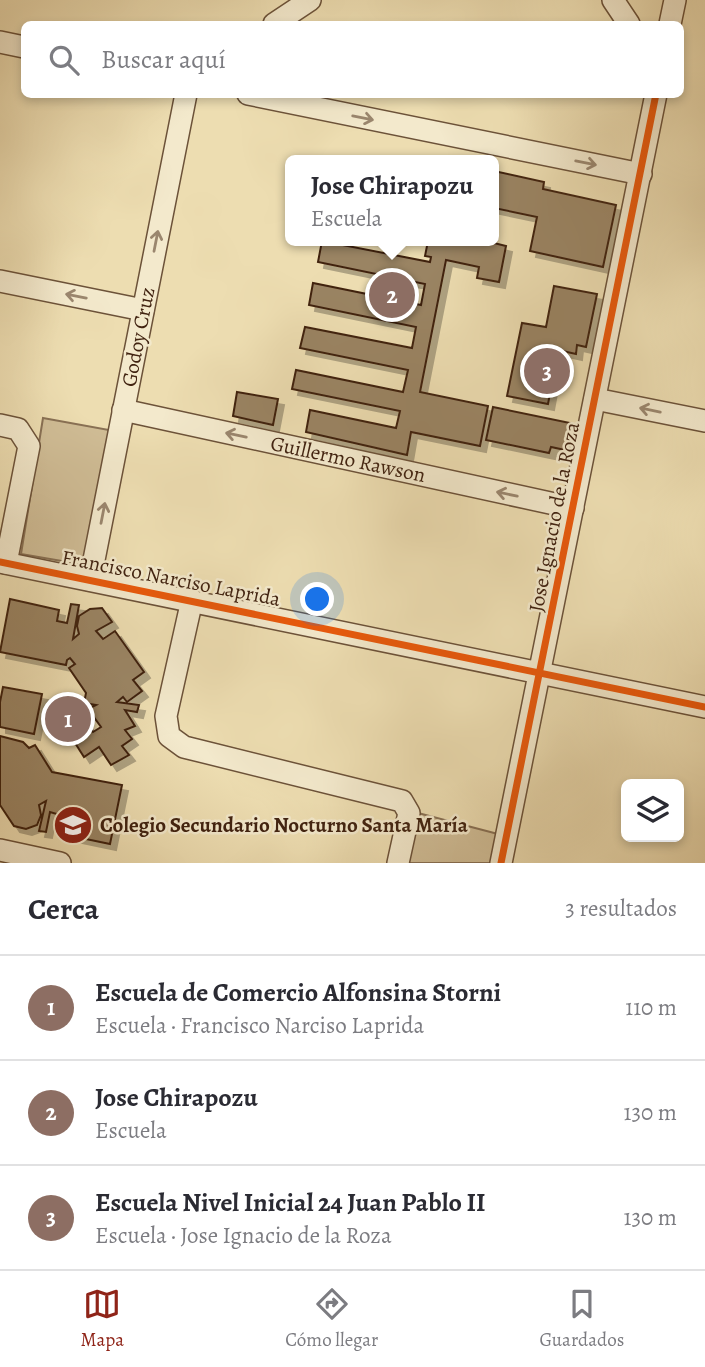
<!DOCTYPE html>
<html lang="es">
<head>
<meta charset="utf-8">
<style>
  body { margin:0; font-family:Alegreya,serif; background:#f7f7f7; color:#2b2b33 }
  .controls { position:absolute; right:21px; bottom:21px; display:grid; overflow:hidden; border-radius:10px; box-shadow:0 4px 10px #0003 }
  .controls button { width:63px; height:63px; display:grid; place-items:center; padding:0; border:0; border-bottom:2px solid #e1e1e2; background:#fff; color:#2b2b33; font:35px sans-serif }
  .you { position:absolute; left:318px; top:600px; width:24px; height:24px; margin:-18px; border:5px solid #fff; border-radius:50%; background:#1a73e8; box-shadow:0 0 0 10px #1a73e833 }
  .badge { display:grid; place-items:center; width:46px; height:46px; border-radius:50%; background:#8f2418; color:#fff; font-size:23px; font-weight:700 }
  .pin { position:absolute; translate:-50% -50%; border:4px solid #fff; box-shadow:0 2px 7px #0006 }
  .popup { position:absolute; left:285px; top:155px; width:214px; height:91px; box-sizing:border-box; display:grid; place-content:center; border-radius:10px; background:#fff; filter:drop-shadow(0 2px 5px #0005); font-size:23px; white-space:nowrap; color:#7c7c81 }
  .popup b { font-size:26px; color:#2b2b33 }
  .popup::after { content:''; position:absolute; left:50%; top:100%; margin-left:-14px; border:14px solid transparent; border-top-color:#fff }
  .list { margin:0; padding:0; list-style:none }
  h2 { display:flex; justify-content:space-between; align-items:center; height:91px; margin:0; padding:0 28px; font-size:30px }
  h2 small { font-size:23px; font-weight:400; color:#7c7c81 }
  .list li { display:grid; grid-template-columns:46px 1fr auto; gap:21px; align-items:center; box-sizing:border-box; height:105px; padding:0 28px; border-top:2px solid #e1e1e2 }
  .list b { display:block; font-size:26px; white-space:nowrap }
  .list p { margin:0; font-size:23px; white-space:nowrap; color:#7c7c81 }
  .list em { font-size:23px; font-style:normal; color:#7c7c81 }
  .icon { flex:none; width:38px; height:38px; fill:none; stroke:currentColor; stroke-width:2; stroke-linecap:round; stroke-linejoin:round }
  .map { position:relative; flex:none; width:705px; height:863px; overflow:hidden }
  .search { position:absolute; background:#fff; box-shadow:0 4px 10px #0003; left:21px; right:21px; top:21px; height:77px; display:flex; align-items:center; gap:18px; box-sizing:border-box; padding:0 24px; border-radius:10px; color:#7c7c81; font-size:26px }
  .sheet { height:406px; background:#fff }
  nav { display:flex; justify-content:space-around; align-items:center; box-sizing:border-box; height:98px; border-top:2px solid #e1e1e2; background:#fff; font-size:19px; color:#7c7c81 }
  nav a { display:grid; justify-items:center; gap:4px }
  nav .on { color:#8f2418 }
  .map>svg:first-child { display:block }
</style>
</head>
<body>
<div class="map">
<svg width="705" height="863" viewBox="0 0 705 863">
  <defs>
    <filter id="shadow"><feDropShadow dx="6" dy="6" stdDeviation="0" flood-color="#0004"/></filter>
  </defs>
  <rect width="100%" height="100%" fill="#edddb1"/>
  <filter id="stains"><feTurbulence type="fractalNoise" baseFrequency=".00286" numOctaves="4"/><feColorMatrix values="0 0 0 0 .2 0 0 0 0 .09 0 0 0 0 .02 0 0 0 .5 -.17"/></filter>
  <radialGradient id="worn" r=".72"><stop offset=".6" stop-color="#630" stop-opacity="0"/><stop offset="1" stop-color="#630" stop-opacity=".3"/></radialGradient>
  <g fill="#d0bd96" stroke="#887054" stroke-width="2">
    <path d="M43,418l66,12 -24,135 -64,-11z"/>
    <path d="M418,813l80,21 -6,29h-85z"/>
  </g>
  <g fill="#9a8464" stroke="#412311" stroke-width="2" filter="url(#shadow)">
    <path d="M494,171l50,11 -1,7 73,16 -13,62 -73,-16 7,-34 -43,-9z"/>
    <path d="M322,241l108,21 1,-5 -6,-1 3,-15h58l20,5 -7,36 -22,-4 2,-11 -33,-7 -26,132 68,14 -8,40 -69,-14 -4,23 -101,-23 4,-22 86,18 4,-17 -108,-22 4,-19 107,22 5,-22 -108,-22 5,-21 107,21 4,-21 -107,-22 4,-22 108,22 4,-21 -107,-22z"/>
    <path d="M554,286l43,8 -11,53 -9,-2 -1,9 -18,-4 -10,54 -41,-8 15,-73 24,4z"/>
    <path d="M237,392l41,7 -5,26 -40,-9z"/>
    <path d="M493,407l77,16 -5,27 -14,-3 -2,6 -63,-13z"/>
    <path d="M10,599l49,11 -2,11 10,2 4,-19 8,1 -6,34 6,-5 -2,-8 2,-10 11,-7 12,-1 10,14 -16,9 7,8 12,-8 29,41 -11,8 9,11 -15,11 -4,-5 -6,5 22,3 -2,7 -12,-2 10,16 -10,4 7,9 -10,7 7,9 -18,10 -12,-18 -15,10 -14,-22 16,-12 7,9 8,-5 -13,-18 8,-4 -12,-2 2,-10 -17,-25 6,-4 -5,-6 -3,2 -1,5 -66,-13z"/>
    <path d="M3,687l39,7 -8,40 -34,-7v-25z"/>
    <path d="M0,736l23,6 6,6 6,-3 17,27 70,13 -12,59 -53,-11 3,-18 -10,-3 -4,20 -7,-1 7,-30 -7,4 2,10 -4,10 -11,4 -12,-3 -14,-21z"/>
  </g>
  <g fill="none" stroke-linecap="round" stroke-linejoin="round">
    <g stroke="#6c5239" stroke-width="24">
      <g id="minor">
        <path d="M613,0l16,24"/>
        <path d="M274,24l36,-24"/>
        <path d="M670,24l5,-24"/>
        <path d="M0,42l24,5"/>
        <path d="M248,94l393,80"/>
        <path d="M0,281l143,29"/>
        <path d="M595,399l110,22"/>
        <path d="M123,410l450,98"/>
        <path d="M0,425l18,4 11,17 -23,117"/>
        <path d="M0,562l705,145"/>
        <path d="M90,580l96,-486"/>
        <path d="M192,600l-26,116 3,20 15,11 218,54 7,12 -11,50"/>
        <path d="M0,850l60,13"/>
        <path d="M501,863l155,-769"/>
      </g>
    </g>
    <use href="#minor" stroke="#f3e9cc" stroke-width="21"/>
    <g stroke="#f3e9cc" stroke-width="11">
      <g id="cycleway">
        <path d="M0,562l705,145"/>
        <path d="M501,863l155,-769"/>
      </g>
    </g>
    <use href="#cycleway" stroke="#e8590c" stroke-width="7"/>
  </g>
  <defs><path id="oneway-shaft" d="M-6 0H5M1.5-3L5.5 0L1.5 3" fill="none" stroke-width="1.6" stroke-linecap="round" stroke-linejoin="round" transform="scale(1.75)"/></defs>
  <g stroke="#9a866e">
    <use href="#oneway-shaft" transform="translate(363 118) rotate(11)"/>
    <use href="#oneway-shaft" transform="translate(586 163) rotate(11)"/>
    <use href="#oneway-shaft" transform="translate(156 241) rotate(-79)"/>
    <use href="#oneway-shaft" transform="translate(76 296) rotate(-169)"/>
    <use href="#oneway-shaft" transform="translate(650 410) rotate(-168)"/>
    <use href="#oneway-shaft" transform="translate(236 435) rotate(-168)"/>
    <use href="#oneway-shaft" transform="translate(507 494) rotate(-168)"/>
    <use href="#oneway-shaft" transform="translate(103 513) rotate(-79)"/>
  </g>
  <defs>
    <g id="school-disc" transform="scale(2.0125)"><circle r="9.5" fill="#8f2418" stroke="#f3e9cc"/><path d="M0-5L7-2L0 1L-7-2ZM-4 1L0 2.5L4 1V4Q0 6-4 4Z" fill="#fff"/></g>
  </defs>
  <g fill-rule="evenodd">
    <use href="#school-disc" x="73" y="825"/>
  </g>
  <g text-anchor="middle" stroke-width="5" stroke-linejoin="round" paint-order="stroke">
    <g font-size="21" fill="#412311" stroke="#f3e9cc">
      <text transform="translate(138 337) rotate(-79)" y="7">Godoy Cruz</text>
      <text transform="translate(348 459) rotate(12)" y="7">Guillermo Rawson</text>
      <text transform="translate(554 517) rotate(-79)" y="7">Jose Ignacio de la Roza</text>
      <text transform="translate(171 578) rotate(11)" y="7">Francisco Narciso Laprida</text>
    </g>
    <g font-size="21" font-weight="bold" fill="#412311" stroke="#f3e9cc" text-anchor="start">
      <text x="100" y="832">Colegio Secundario Nocturno Santa María</text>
    </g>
  </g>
  <rect width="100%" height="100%" filter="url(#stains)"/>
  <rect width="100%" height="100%" fill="url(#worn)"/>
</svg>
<div class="controls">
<button><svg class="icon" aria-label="layers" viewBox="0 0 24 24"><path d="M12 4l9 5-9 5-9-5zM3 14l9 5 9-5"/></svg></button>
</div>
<div class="you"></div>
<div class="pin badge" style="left:68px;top:719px;background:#8d6e63">1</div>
<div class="pin badge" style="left:392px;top:295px;background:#8d6e63">2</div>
<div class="popup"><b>Jose Chirapozu</b>Escuela</div>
<div class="pin badge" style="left:547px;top:371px;background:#8d6e63">3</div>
<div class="search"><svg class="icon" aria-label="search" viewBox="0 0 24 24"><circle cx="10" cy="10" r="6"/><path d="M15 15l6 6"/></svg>Buscar aquí</div>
</div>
<section class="sheet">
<h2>Cerca<small>3 resultados</small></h2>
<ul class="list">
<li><span class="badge" style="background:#8d6e63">1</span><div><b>Escuela de Comercio Alfonsina Storni</b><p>Escuela · Francisco Narciso Laprida</p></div><em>110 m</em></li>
<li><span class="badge" style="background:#8d6e63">2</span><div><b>Jose Chirapozu</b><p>Escuela</p></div><em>130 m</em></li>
<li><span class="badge" style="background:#8d6e63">3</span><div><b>Escuela Nivel Inicial 24 Juan Pablo II</b><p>Escuela · Jose Ignacio de la Roza</p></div><em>130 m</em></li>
</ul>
</section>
<nav>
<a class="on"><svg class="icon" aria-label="map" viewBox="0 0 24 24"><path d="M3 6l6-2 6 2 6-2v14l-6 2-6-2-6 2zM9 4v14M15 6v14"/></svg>Mapa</a>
<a><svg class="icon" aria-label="directions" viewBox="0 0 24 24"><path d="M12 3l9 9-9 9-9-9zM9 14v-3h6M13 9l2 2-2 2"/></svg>Cómo llegar</a>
<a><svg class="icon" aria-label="saved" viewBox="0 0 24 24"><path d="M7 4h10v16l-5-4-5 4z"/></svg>Guardados</a>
</nav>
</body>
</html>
